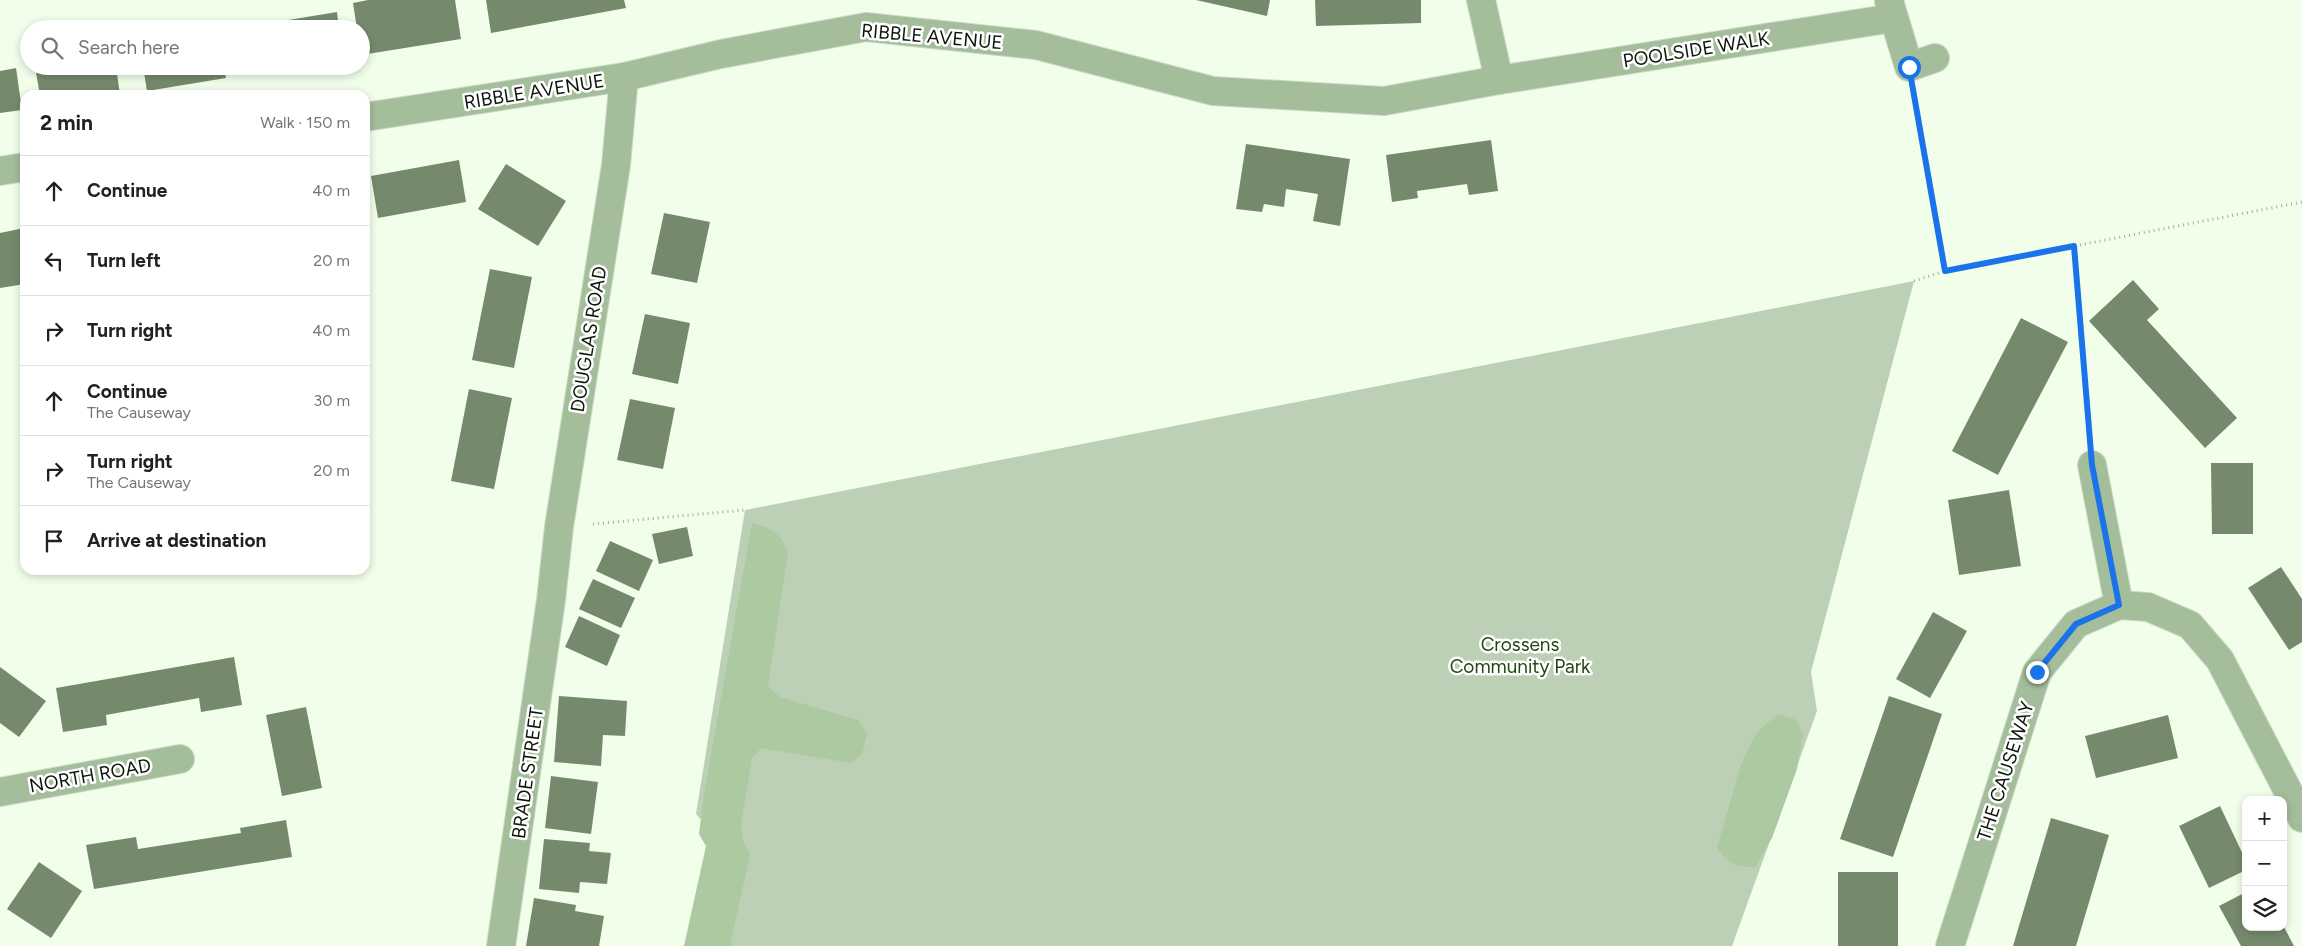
<!DOCTYPE html>
<html lang="en">
<head>
<meta charset="utf-8">
<style>
  body { margin:0; font-family:Figtree,sans-serif; background:#f6f6f6; color:#202124 }
  .controls { position:absolute; right:15px; bottom:15px; display:grid; overflow:hidden; border-radius:10px; box-shadow:0 2px 8px #0003 }
  .controls button { width:45px; height:45px; display:grid; place-items:center; padding:0; border:0; border-bottom:1px solid #e0e0e0; background:#fff; color:#202124; font:25px sans-serif }
  .stop { position:absolute; width:15px; height:15px; margin:-11px; border:4px solid #1a73e8; border-radius:50%; background:#fff }
  .stop.end { background:#1a73e8; border-color:#fff; box-shadow:0 1px 5px #0008 }
  .list { margin:0; padding:0; list-style:none }
  h2 { display:flex; justify-content:space-between; align-items:center; height:65px; margin:0; padding:0 20px; font-size:21px }
  h2 small { font-size:16px; font-weight:400; color:#757577 }
  .list li { display:grid; grid-template-columns:32px 1fr auto; gap:15px; align-items:center; box-sizing:border-box; height:70px; padding:0 20px; border-top:1px solid #e0e0e0 }
  .list b { display:block; font-size:19px; white-space:nowrap }
  .list p { margin:0; font-size:16px; white-space:nowrap; color:#757577 }
  .list em { font-size:16px; font-style:normal; color:#757577 }
  .icon { flex:none; width:28px; height:28px; fill:none; stroke:currentColor; stroke-width:2; stroke-linecap:round; stroke-linejoin:round }
  .map { position:relative; flex:none; width:2302px; height:946px; overflow:hidden }
  .search { position:absolute; background:#fff; box-shadow:0 2px 8px #0003; left:20px; top:20px; width:350px; height:55px; display:flex; align-items:center; gap:12px; box-sizing:border-box; padding:0 18px; border-radius:28px; color:#757577; font-size:19px }
  .panel { position:absolute; background:#fff; box-shadow:0 2px 8px #0003; left:20px; top:90px; width:350px; height:485px; border-radius:15px }
  .map>svg:first-child { display:block }
</style>
</head>
<body>
<div class="map">
<svg width="2302" height="946" viewBox="0 0 2302 946">
  <rect width="100%" height="100%" fill="#f0feea"/>
  <path fill="#bcd0b5" d="M1914,281l-103,391 6,39 -85,235h-1017l21,-87 -40,-45 49,-304z"/>
  <g fill="#adc9a2">
    <path d="M752,523c21,6 27,9 36,29l-20,134 12,11 78,23 9,13 -5,21 -11,9 -90,-15 -9,11 -11,66 2,15 7,15 -20,91h-46l22,-100 -7,-12 5,-40z"/>
    <path d="M1778,714l19,6 6,15 -6,34 -25,69 -17,29c-19,1 -28,-4 -38,-19l24,-84 16,-32z"/>
  </g>
  <g fill="#758a6d">
    <path d="M368,0h87l6,39 -100,16v-26h-4l-4,-26z"/>
    <path d="M486,0h138l2,8 -135,25z"/>
    <path d="M1196,0h74l-3,16z"/>
    <path d="M1315,0h106v23l-105,3z"/>
    <path d="M337,12l2,17h-80l-1,-4z"/>
    <path d="M116,66l4,29h-80l-5,-28z"/>
    <path d="M143,66h81l2,12 -79,13z"/>
    <path d="M16,68l6,42 -22,3v-42z"/>
    <path d="M1491,140l7,51 -29,4 -2,-11 -50,7 1,7 -26,4 -6,-47z"/>
    <path d="M1246,144l104,15 -10,67 -27,-5 5,-27 -32,-5 -2,18 -20,-3 -2,8 -26,-3z"/>
    <path d="M459,160l7,42 -88,16 -7,-42z"/>
    <path d="M506,164l60,37 -28,45 -60,-37z"/>
    <path d="M664,213l46,9 -13,61 -46,-9z"/>
    <path d="M24,228l1,56 -25,4v-55z"/>
    <path d="M490,269l42,8 -18,91 -42,-8z"/>
    <path d="M2133,280l26,29 -12,11 90,98 -32,30 -116,-127z"/>
    <path d="M645,314l45,9 -12,61 -46,-10z"/>
    <path d="M2021,318l47,24 -70,133 -46,-24z"/>
    <path d="M469,389l43,9 -18,91 -43,-8z"/>
    <path d="M630,399l45,9 -12,61 -46,-9z"/>
    <path d="M2211,463h42v71h-41z"/>
    <path d="M2009,490l12,76 -62,9 -11,-75z"/>
    <path d="M687,527l6,29 -34,8 -7,-30z"/>
    <path d="M610,541l43,19 -14,31 -43,-20z"/>
    <path d="M2281,567l21,32v43l-13,8 -41,-62z"/>
    <path d="M593,579l42,19 -14,30 -42,-19z"/>
    <path d="M1933,612l34,19 -37,67 -34,-19z"/>
    <path d="M579,616l41,19 -13,31 -42,-19z"/>
    <path d="M234,657l8,48 -41,7 -2,-14 -93,17 1,10 -44,7 -7,-44z"/>
    <path d="M0,667l46,34 -27,36 -19,-14z"/>
    <path d="M559,696l68,5 -2,35 -22,-1 -2,31 -47,-4z"/>
    <path d="M1889,696l53,18 -49,143 -53,-18z"/>
    <path d="M306,707l16,81 -40,8 -16,-81z"/>
    <path d="M2168,715l10,43 -82,20 -11,-42z"/>
    <path d="M551,776l47,6 -7,52 -46,-6z"/>
    <path d="M2220,806l26,55v9l-37,18 -30,-62z"/>
    <path d="M2051,818l58,17 -33,111h-63z"/>
    <path d="M286,820l6,37 -198,32 -8,-44 50,-8 2,12 103,-16 -1,-5z"/>
    <path d="M544,839l46,4 -1,8 22,2 -4,31 -27,-2 -1,11 -40,-4z"/>
    <path d="M39,862l43,29 -31,47 -44,-29z"/>
    <rect x="1838" y="872" width="60" height="74"/>
    <path d="M2246,892v35h38l10,19h-53l-22,-40z"/>
    <path d="M534,898l42,7 -1,6 29,5 -5,30h-73z"/>
  </g>
  <g fill="none" stroke-linecap="round" stroke-linejoin="round">
    <g stroke="#ccd9c6" stroke-width="30">
      <g id="minor">
        <path d="M1481,0l18,80"/>
        <path d="M1889,1l20,66 26,-9"/>
        <path d="M365,117l259,-40 97,-23 145,-27 170,18 177,46 171,10 115,-21 394,-62"/>
        <path d="M0,171l25,-4"/>
        <path d="M2092,465l27,140"/>
        <path d="M0,792l180,-33"/>
        <path d="M501,946l50,-346 8,-73 57,-362 8,-88"/>
        <path d="M1950,946l87,-274 39,-48 43,-19 29,2 42,18 30,35 82,158"/>
      </g>
    </g>
    <g stroke="#a1ad9c" stroke-width="3" stroke-dasharray="1 4" stroke-linecap="butt">
      <path d="M1915,99l30,172"/>
      <path d="M2075,246l14,186"/>
      <path d="M1914,281l31,-10 357,-69"/>
      <path d="M593,524l152,-14"/>
    </g>
    <use href="#minor" stroke="#a4bd9b" stroke-width="28"/>
  </g>
  <g fill="none" stroke-linecap="round" stroke-linejoin="round">
    <path stroke="#1a73e8" stroke-width="6" d="M1909,67l36,204 129,-25 18,219 27,140 -43,19 -39,48"/>
  </g>
  <g text-anchor="middle" stroke-width="5" stroke-linejoin="round" paint-order="stroke">
    <g font-size="19" fill="#0e160b" stroke="#fff">
      <text transform="translate(932 36) rotate(5)" y="7">RIBBLE AVENUE</text>
      <text transform="translate(1696 49) rotate(-9)" y="7">POOLSIDE WALK</text>
      <text transform="translate(534 91) rotate(-9)" y="7">RIBBLE AVENUE</text>
      <text transform="translate(588 339) rotate(-81)" y="7">DOUGLAS ROAD</text>
      <text transform="translate(2005 771) rotate(-72)" y="7">THE CAUSEWAY</text>
      <text transform="translate(527 773) rotate(-82)" y="7">BRADE STREET</text>
      <text transform="translate(90 775) rotate(-10)" y="7">NORTH ROAD</text>
    </g>
    <g font-size="19" fill="#224610" stroke="#fff">
      <text x="1520" y="651">Crossens<tspan x="1520" dy="22">Community Park</tspan></text>
    </g>
  </g>
</svg>
<div class="controls">
<button>+</button>
<button>−</button>
<button><svg class="icon" aria-label="layers" viewBox="0 0 24 24"><path d="M12 4l9 5-9 5-9-5zM3 14l9 5 9-5"/></svg></button>
</div>
<div class="stop" style="left:1909px;top:67px"></div>
<div class="stop end" style="left:2037px;top:672px"></div>
<div class="search"><svg class="icon" aria-label="search" viewBox="0 0 24 24"><circle cx="10" cy="10" r="6"/><path d="M15 15l6 6"/></svg>Search here</div>
<section class="panel">
<h2>2 min<small>Walk · 150 m</small></h2>
<ul class="list">
<li><svg class="icon" aria-label="ahead" viewBox="0 0 24 24"><path d="M12 20V5M6 11l6-6 6 6"/></svg><div><b>Continue</b></div><em>40 m</em></li>
<li><svg class="icon" aria-label="left" viewBox="0 0 24 24"><path d="M17 20v-9H6M10 6l-5 5 5 5"/></svg><div><b>Turn left</b></div><em>20 m</em></li>
<li><svg class="icon" aria-label="right" viewBox="0 0 24 24"><path d="M7 20v-9h11M14 6l5 5-5 5"/></svg><div><b>Turn right</b></div><em>40 m</em></li>
<li><svg class="icon" aria-label="ahead" viewBox="0 0 24 24"><path d="M12 20V5M6 11l6-6 6 6"/></svg><div><b>Continue</b><p>The Causeway</p></div><em>30 m</em></li>
<li><svg class="icon" aria-label="right" viewBox="0 0 24 24"><path d="M7 20v-9h11M14 6l5 5-5 5"/></svg><div><b>Turn right</b><p>The Causeway</p></div><em>20 m</em></li>
<li><svg class="icon" aria-label="arrive" viewBox="0 0 24 24"><path d="M6 21V4h12l-3 4 3 4H6"/></svg><div><b>Arrive at destination</b></div></li>
</ul>
</section>
</div>
</body>
</html>
